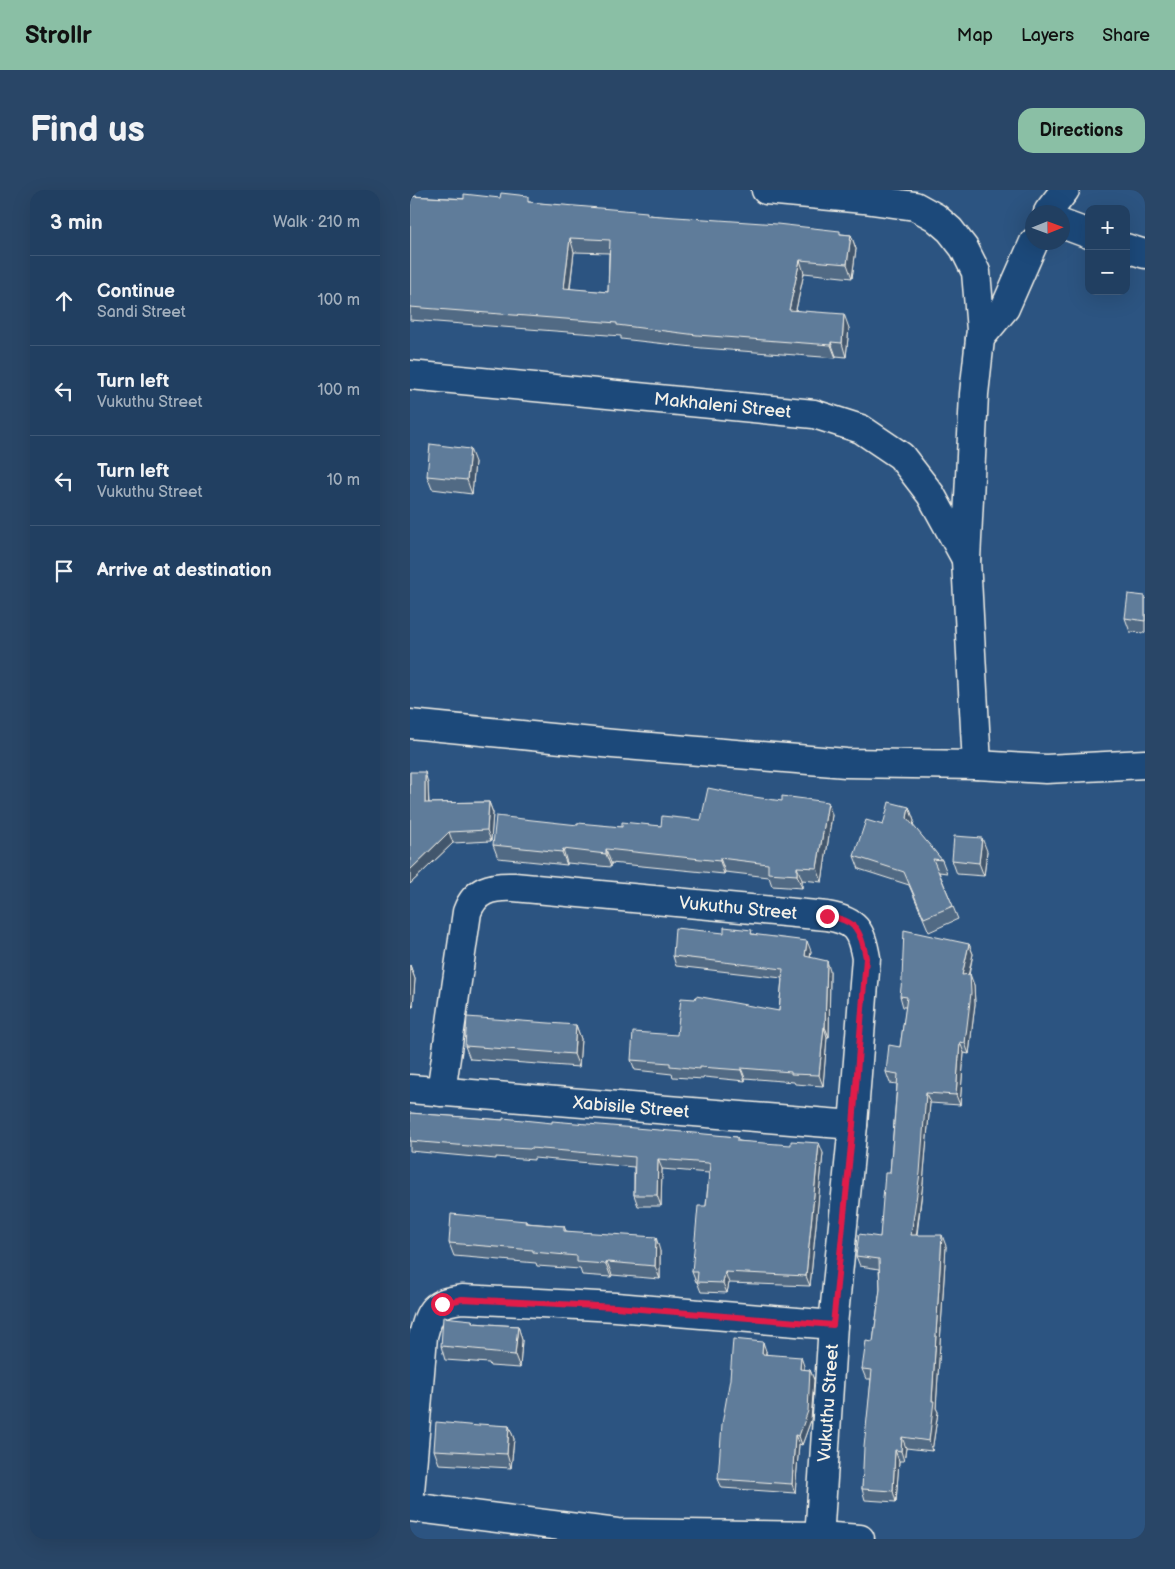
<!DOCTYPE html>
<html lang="en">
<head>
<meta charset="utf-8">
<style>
  body { margin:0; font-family:"Balsamiq Sans",sans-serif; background:#294667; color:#f1f3f6 }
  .controls { position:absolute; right:15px; top:15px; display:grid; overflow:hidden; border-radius:10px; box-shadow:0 5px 20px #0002 }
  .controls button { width:45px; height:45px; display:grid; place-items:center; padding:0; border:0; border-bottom:1px solid #3e5876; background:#213f61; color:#f1f3f6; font:25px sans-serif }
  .compass { position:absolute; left:615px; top:15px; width:45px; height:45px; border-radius:50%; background:#213f61; box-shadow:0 5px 20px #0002; rotate:89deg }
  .stop { position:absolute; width:15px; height:15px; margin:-11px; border:4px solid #e11d48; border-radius:50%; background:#fff }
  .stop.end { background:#e11d48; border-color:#fff; box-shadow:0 1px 5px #0008 }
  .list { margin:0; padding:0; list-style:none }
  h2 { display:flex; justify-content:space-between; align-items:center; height:65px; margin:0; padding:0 20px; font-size:21px }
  h2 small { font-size:16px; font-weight:400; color:#a2afbd }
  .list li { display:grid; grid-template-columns:32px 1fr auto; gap:15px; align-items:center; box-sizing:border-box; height:90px; padding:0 20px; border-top:1px solid #3e5876 }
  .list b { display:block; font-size:19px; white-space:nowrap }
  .list p { margin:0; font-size:16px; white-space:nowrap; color:#a2afbd }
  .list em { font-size:16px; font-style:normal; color:#a2afbd }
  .icon { flex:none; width:28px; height:28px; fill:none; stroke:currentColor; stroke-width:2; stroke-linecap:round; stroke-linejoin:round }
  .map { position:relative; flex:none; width:735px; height:1349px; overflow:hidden; border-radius:15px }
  header { display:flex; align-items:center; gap:30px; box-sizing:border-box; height:70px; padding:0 25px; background:#8abfa5; color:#111 }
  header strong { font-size:24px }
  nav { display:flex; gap:28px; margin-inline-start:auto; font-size:18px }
  .intro { display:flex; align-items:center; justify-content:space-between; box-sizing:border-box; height:120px; padding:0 30px }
  h1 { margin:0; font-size:35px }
  .button { padding:12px 22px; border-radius:15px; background:#8abfa5; color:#111; font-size:18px; font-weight:700 }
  main { display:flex; gap:30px; padding:0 30px }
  aside { flex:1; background:#213f61; border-radius:15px; box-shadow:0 5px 20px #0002 }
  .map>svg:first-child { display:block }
</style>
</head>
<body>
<header>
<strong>Strollr</strong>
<nav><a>Map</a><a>Layers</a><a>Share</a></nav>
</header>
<div class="intro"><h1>Find us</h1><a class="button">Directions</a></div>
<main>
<aside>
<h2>3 min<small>Walk · 210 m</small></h2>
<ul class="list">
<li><svg class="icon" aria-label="ahead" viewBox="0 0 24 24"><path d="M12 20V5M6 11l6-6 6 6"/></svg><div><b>Continue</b><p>Sandi Street</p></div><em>100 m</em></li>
<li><svg class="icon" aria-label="left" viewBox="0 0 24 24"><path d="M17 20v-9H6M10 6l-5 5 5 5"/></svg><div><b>Turn left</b><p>Vukuthu Street</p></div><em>100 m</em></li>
<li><svg class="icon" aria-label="left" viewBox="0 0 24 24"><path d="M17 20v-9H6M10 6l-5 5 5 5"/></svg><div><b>Turn left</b><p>Vukuthu Street</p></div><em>10 m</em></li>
<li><svg class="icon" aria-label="arrive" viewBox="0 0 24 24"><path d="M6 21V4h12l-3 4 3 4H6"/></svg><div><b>Arrive at destination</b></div></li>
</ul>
</aside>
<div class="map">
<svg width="735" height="1349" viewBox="0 0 735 1349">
  <rect width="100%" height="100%" fill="#2c5481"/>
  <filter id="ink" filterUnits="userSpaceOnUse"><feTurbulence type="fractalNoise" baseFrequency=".02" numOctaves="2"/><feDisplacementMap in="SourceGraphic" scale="10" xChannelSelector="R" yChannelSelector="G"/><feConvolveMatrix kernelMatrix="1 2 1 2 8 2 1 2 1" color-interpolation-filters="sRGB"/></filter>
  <g filter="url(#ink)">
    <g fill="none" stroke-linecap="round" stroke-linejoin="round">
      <g stroke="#f4f1e8" stroke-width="31">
        <g id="minor">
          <path d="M356,0l98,9 51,7 20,11 15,13 14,18 12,24 5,58 -7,64 -8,166 11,205"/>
          <path d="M638,22l17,-22"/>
          <path d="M652,34l27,10"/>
          <path d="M716,58l19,6"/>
          <path d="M570,148l25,-30 29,-66"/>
          <path id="s1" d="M0,185l404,39 47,15 40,27 30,39 35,64"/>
          <path d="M0,534l203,20 233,19 131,2 69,4 99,-5"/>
          <path id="s2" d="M0,899l443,36"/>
          <path id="s3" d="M31,902l26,-180c8,-22 24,-26 47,-25l313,29c29,5 34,14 39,42l-13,167 -20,200 -14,214"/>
          <path d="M0,1302l13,-156c7,-27 10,-33 39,-37l154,8 217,18"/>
          <path d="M0,1317l207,26 202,3 41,3"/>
        </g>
      </g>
      <use href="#minor" stroke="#1f4a7a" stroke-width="28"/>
    </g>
    <g fill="#516a84" stroke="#f4f1e8" fill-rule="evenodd">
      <path d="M0,6l120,6 119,13 202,20 5,14 -4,29 -48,-5 -8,37 53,18 -3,29 -10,-1v2l-134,-10 -81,-9v-3l-211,-16zM164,62l35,1 -1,39 -38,-3z"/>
      <path d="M65,272l-3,32 -40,-5 -5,-13z"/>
      <path d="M735,406v37l-15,-1 -5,-14z"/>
      <path d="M0,582l18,11 1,20 60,-1 4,11 -2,28 -38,2 -43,41z"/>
      <path d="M499,617l5,14 -1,5 29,34 5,13 -8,-1 19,47 -29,13 -20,-47 -50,-16 -5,-13 29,-31z"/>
      <path d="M422,625l-10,67 -20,-2v8l-30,-2 -3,-9 -44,-5 -1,2 -113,-11v4l-44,-4v2l-69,-7 -5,-13 85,-20 44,2 39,-1 40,-6z"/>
      <path d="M577,661l-3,25 -27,-2 -5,-14z"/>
      <path d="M314,743l29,1 58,17 -1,6 20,14 -1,66h-2l-4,49 -28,-2 -1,-2 -49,-4v3l-41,-4 -1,2 -30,-2 -1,-3 -37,-4 -4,-10 46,-25 102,-24 3,-33 -106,-12 -3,-10z"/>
      <path d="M559,754l4,10 -4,21 5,10 1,19 -6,50 -5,-1 -4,52 -30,-2 -7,80 -6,52 29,11 -10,162 2,4 -6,39 -26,-3 -2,13h-5l-3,41 -31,-2 -3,-11 9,-110h-5l-4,-10 11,-27 7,-53 -1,-20 -19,-3 -4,-10 24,-19 10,-64 7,-89 -7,-1 -4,-11 14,-25 6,-40h-3l-3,-11z"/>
      <path d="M0,775l5,14 -2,28h-3z"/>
      <path d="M166,835l5,14 -2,28 -109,-8 -5,-13z"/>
      <path d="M0,923l93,7 234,17 2,4 84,12 -13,133 -81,-3 -2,10 -26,-1 -4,-10h-1l-4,-10 14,-66 3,-33 -47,-4 -1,37h-23l-4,-11v-28l-100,-9v2l-38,-3v2l-86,-8z"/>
      <path d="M116,1031l1,2 37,3 2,5 94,20v28l-48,-4 -1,2 -29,-2 -2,-6 -43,-3 -1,-3 -82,-7 -5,-13z"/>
      <path d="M62,1130l1,3 45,3 4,14 -2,28 -30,-2 -1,-3 -44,-3 -4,-14z"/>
      <path d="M356,1161v3l38,12v4h6l4,10 -3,40 -9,25 -3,-1 -4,49 -73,-5 -4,-9z"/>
      <path d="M69,1236h30l5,13 -3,29 -72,-4 -5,-14z"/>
    </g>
    <g fill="#42566c" stroke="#f4f1e8">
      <path d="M441,45l5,14 -4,29 -5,-14z"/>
      <path d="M160,48l4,14 -6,50 -4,-14z"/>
      <path d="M390,70l4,13 -11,50 -4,-13z"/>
      <path d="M434,124l5,14 -3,29 -4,-14z"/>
      <path d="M421,152l5,14v2l-5,-13z"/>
      <path d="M60,259l5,13 -3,32 -5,-14z"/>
      <path d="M15,582l3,11 1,31 -4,-11z"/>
      <path d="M79,612l4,11 -2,28 -4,-11z"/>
      <path d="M418,612l4,13 -10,67 -5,-14z"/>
      <path d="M499,617l5,14 -3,11 -4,-14z"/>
      <path d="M39,642l4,11 -43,41v-14z"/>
      <path d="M572,648l5,13 -3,25 -5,-13z"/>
      <path d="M153,659l4,14v2l-5,-13z"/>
      <path d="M196,659l5,14v4l-5,-13z"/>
      <path d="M310,668l5,14 -1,2 -4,-13z"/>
      <path d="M387,677l5,13v8l-5,-13z"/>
      <path d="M397,751l4,10 -2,15 -4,-10z"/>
      <path d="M559,754l4,10 -7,31 -4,-10z"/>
      <path d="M417,771l3,10 -1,66 -4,-10z"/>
      <path d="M0,775l5,14 -2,28 -3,-8z"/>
      <path d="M560,784l4,11 1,19 -6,50 -4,-11z"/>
      <path d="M166,835l5,14 -2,28 -5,-13z"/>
      <path d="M414,837l3,10 -4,49 -4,-11z"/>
      <path d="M550,852l4,11 -4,52 -4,-10z"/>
      <path d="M331,878l4,10v3l-4,-11z"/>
      <path d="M516,903l4,10 -7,80 -8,62 -4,-10z"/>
      <path d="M409,953l4,10 -13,133 -4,-10z"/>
      <path d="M248,969l4,10 -1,37 -4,-11z"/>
      <path d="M532,1045l4,11 -10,162 2,4 -6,39 -3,-10 3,-40z"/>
      <path d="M246,1047l4,14v28l-5,-13z"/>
      <path d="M197,1072l5,13 -1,2 -5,-13z"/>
      <path d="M315,1082l4,11 -2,10 -4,-10z"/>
      <path d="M108,1136l4,14 -2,28 -5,-13z"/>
      <path d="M353,1152l3,9 -1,12 -3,-9z"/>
      <path d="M391,1167l3,9 -1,12 -3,-9z"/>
      <path d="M400,1180l4,10 -3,40 -9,25 -3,-9z"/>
      <path d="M99,1236l5,13 -3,29 -4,-14z"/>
      <path d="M385,1245l4,9 -4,49 -3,-9z"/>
      <path d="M492,1247l4,11 -2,13 -3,-10z"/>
      <path d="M485,1260l4,11 -3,41 -3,-11z"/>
    </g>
    <g fill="#5e7b9a" stroke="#f4f1e8" fill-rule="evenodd">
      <path d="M91,3l27,3v6l119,10v3l130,9 63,7v3l11,1 -4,29 -47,-4 -11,50 55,4 -2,29 -11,-1v3l-134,-10 -80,-10v-2l-207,-16v-111l54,3v-5l36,4zM160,48l40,2 -2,52 -44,-4z"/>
      <path d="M20,254l40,5 -3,31 -40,-4z"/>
      <path d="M718,404l17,2v25l-20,-3z"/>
      <path d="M0,582h15v31l64,-1 -2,28 -38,2 -39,38z"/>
      <path d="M298,598l39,8 35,5v-5l46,6 -11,66 -20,-1v8l-29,-2v-9l-48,-6v3l-114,-12v5l-43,-5 -1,3 -69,-7 3,-29 82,9v-2l44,4v-5l39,4 1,-10 39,4z"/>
      <path d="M479,612l20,5 -2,11 35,42 -9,-1 20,47 -29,12 -20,-46 -50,-16 12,-36 17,5z"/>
      <path d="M544,646l28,2 -3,25 -27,-3z"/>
      <path d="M314,737l28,3 -1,4 56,7 -2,15 22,5 -2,66h-1l-5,48 -28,-1v-2l-50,-4v2l-41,-3v2l-30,-3v-3l-39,-3 2,-28 44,3 4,-37 14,1 1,-3 83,15 4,-42 -110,-13 2,-28 49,5z"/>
      <path d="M494,740l65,14 -7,31 8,-1 1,19 -6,50 -5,-1 -4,53 -30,-2 -6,80 -9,62h31l-10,166h2l-5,40 -27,-4 -1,14 -6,-1 -2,41 -31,-2 2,-42 8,-77 -10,-1 4,-28 7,1 7,-53 -1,-30 -23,-3 3,-22 21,3 5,-64h5l8,-99 -12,-2 3,-27 11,2 7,-50 -7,-1 2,-17z"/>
      <path d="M57,827l109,8 -2,29 -109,-8z"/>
      <path d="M0,923l93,7v-2l49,5v-2l142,12 43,4v4l54,4v-4l28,2 -13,133 -81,-4 -2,11 -26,-1 1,-10h-6l6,-66h8l4,-42 -2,-1 -50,-4 -1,36h-23l1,-38 -104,-9 -1,1 -38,-2v1l-82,-7z"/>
      <path d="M41,1024l75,7 -1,2 39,3v5l92,6 -1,29 -48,-4 -1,2 -29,-2v-6l-44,-4v-2l-84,-7z"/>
      <path d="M33,1127l29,3v3l46,3 -3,29 -30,-3v-2l-44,-4z"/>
      <path d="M323,1149l30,3 -1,12 39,3 -1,12 10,1 -2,41 -9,25 -4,-1 -3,49 -74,-5 4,-55 8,-45z"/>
      <path d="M26,1232l43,4v-2l30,2 -2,28 -73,-4z"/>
    </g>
  </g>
  <g fill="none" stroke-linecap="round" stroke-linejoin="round" filter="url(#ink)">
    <path stroke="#e11d48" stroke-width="6" d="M32,1114l20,-5 154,8 217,18 20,-200 13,-167c-5,-28 -10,-38 -39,-42"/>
  </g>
  <g text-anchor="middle" stroke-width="4" stroke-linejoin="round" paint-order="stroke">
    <g font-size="18" fill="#f4f1e8" stroke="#1f4a7a">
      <text dy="6" stroke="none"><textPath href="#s1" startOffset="314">Makhaleni Street</textPath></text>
      <text dy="6" stroke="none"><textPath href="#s3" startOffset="465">Vukuthu Street</textPath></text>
      <text dy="6" stroke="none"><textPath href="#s2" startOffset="222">Xabisile Street</textPath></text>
      <text transform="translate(418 1213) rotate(-86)" y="6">Vukuthu Street</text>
    </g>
  </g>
</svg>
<div class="controls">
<button>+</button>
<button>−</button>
</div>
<svg class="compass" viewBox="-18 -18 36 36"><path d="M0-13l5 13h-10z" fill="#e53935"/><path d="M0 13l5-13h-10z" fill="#a2afbd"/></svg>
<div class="stop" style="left:32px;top:1114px"></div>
<div class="stop end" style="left:417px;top:726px"></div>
</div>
</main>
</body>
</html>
